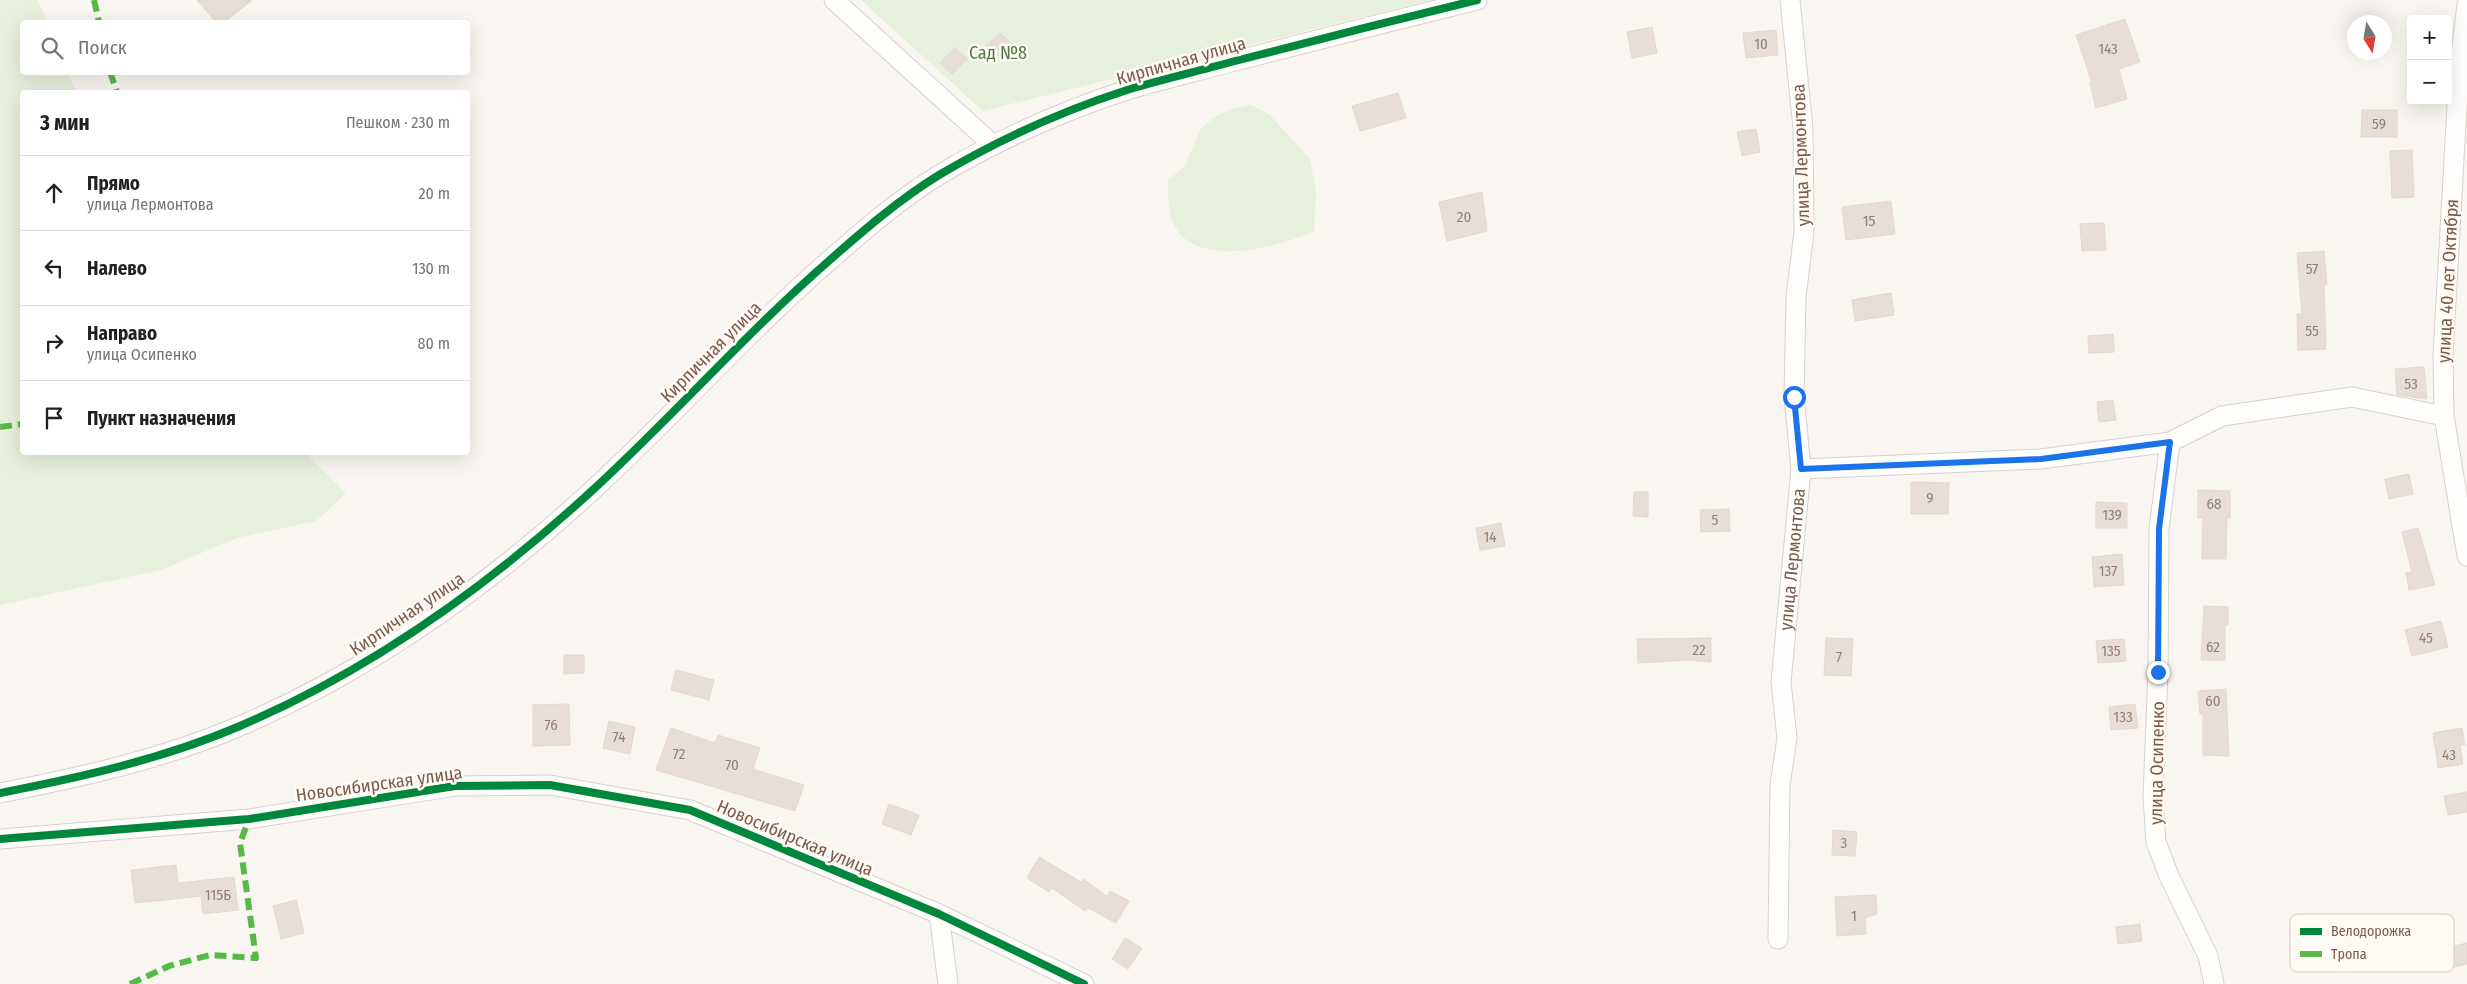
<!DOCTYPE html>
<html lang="ru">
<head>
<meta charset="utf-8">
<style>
  body { margin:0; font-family:"Fira Sans Condensed",sans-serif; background:#f2f2f2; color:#202124 }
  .controls { position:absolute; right:15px; top:15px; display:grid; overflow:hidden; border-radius:5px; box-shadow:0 5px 20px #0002 }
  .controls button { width:45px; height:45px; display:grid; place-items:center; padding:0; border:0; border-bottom:1px solid #e0e0e0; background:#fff; color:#202124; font:25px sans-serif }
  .compass { position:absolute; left:2347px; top:15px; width:45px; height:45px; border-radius:50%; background:#fff; box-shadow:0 5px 20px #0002; rotate:169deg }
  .stop { position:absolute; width:15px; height:15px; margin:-11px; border:4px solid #1a73e8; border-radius:50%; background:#fff }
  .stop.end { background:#1a73e8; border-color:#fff; box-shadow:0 1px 5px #0008 }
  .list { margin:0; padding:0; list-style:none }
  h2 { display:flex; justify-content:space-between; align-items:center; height:65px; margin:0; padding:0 20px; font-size:21px }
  h2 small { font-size:16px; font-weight:400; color:#757577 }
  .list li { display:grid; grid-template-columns:32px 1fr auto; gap:15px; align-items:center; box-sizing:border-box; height:75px; padding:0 20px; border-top:1px solid #e0e0e0 }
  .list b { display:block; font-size:19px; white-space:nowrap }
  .list p { margin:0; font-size:16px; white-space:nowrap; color:#757577 }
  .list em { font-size:16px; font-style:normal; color:#757577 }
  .icon { flex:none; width:28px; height:28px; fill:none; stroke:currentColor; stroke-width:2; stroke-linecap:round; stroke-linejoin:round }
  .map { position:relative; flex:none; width:2467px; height:984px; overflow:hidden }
  .search { position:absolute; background:#fff; box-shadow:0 5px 20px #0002; left:20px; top:20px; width:450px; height:55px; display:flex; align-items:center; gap:12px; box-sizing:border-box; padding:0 18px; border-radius:5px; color:#757577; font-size:19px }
  .panel { position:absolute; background:#fff; box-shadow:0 5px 20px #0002; left:20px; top:90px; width:450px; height:365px; border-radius:5px }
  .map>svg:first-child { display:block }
</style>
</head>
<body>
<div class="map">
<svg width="2467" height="984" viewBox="0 0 2467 984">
  <rect width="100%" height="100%" fill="#f9f5f0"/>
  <g fill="#e7f0db">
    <path d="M0,0h38l9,22h-25v50l46,1 8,19h-54v360l283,1 41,40 -30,28 -79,17 -76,32 -161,35z"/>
    <path d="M861,0h569l-447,111z"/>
    <path d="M1251,105l18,9 41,45 6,32 -2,40c-32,15 -100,33 -130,7 -16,-14 -16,-38 -16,-58l16,-13 16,-37 14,-13 18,-8z"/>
  </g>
  <g fill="#e6ded7" stroke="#e2d8d2">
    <path d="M197,0h55l-27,22h-9z"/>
    <path d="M2125,19l15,43 -21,7 8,30 -31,9 -6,-25h2l-16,-48z"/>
    <path d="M1652,27l5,26 -25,5 -5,-26z"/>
    <path d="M1776,30l2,25 -32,3 -3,-25z"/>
    <path d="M1000,33l12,11 -14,14 -12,-12z"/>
    <path d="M955,48l12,11 -15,15 -12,-11z"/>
    <path d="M1398,93l8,25 -46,13 -8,-25z"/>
    <path d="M2362,110h35v27h-36z"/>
    <path d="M1756,129l4,23 -18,4 -5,-24z"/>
    <path d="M2412,150l2,47 -22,1 -2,-47z"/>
    <path d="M1482,192l5,39 -40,10 -8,-39z"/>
    <path d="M1891,201l4,33 -49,6 -4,-33z"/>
    <path d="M2104,223l2,27 -24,1 -2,-27z"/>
    <path d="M2324,251l3,34h-3l2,64 -28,1 -1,-36h5l-5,-61z"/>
    <path d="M1891,293l3,22 -39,6 -3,-21z"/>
    <path d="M2113,334l1,18 -25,1 -1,-17z"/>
    <path d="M2424,367l3,32 -30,-4 -2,-26z"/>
    <path d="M2113,400l3,20 -17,2 -2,-20z"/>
    <path d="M2409,474l4,20 -24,5 -4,-20z"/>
    <path d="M1911,482l38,1 -1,31h-37z"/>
    <path d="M2198,490l32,1v27h-3l-1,41h-24l1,-41h-5z"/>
    <path d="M1634,492h14v25l-15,-1z"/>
    <path d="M2096,502l31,1v25h-31z"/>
    <path d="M1729,509l1,22 -29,1 -1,-22z"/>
    <path d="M1501,523l4,23 -25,4 -4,-22z"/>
    <path d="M2418,528l17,57 -26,5 -3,-17 6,-1 -10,-40z"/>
    <path d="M2122,554l2,31 -30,2 -2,-30z"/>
    <path d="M2204,606l24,1v18h-3v35h-24z"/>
    <path d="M2441,621l7,26 -36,9 -7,-26z"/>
    <path d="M1711,638v24l-23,-2 -50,3 -1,-24z"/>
    <path d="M1826,638l27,1 -2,37 -27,-1z"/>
    <path d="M2124,639l2,22 -28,2 -2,-22z"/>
    <path d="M564,655h20v18l-20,1z"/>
    <path d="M676,670l38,10 -5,20 -38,-10z"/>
    <path d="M2226,689l3,67 -26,-1v-41h-3l-2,-23z"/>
    <path d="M569,704l1,41 -37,1v-41z"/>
    <path d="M2135,704l3,24 -27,2 -2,-23z"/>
    <path d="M609,721l26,6 -5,27 -27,-6z"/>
    <path d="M671,728l44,15 3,-8 42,13 -7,21 51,16 -9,26 -139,-41z"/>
    <path d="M2462,728l3,17h-5l3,19 -25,4 -5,-35z"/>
    <path d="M2467,792v20l-19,3 -4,-19z"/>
    <path d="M889,804l30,11 -8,20 -29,-11z"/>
    <path d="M1833,830l24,2 -2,24 -23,-1z"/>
    <path d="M1039,857l42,25 2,-3 24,17 3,-5 19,10 -13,22 -28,-15 -3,3 -33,-23 -3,4 -22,-14z"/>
    <path d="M176,865l2,18 56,-6 4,33 -35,4 -2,-18 -66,7 -4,-33z"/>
    <path d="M1876,895l1,19 -12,4 1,16 -29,2 -2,-39z"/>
    <path d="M296,900l8,33 -23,6 -8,-33z"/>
    <path d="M2140,924l2,17 -24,3 -2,-17z"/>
    <path d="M1125,938l17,10 -14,21 -16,-10z"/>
    <path d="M2467,943v21l-21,5 -4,-20z"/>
  </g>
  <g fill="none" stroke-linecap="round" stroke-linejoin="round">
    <g stroke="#d7d1cb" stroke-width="21">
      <g id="minor">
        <path d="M834,0l159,145"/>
        <path d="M2467,5l-8,66 -16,284 1,61 23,140"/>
        <path d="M2170,442l-11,87 -1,143 -5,125 3,45 13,34 39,80 6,28"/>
        <path d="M1801,469l240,-10 129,-17 52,-26 130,-19 92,19"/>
        <path d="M0,793c82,-16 163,-34 240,-67 131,-56 251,-142 356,-239 80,-74 152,-156 235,-228 34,-30 69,-60 108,-84 59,-35 123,-64 188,-85 36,-11 72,-19 108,-29 81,-21 161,-41 242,-61"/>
        <path d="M0,839l249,-20 206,-33 95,-1 140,25 249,104 145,70"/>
        <path d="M939,914l9,70"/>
        <path id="s1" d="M1778,939l2,-154 7,-47 -6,-56 20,-213 -7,-72 2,-100 8,-65 -1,-104 -13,-128"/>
      </g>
    </g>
    <use href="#minor" stroke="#fefefd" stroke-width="19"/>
    <g stroke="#58b947" stroke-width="6" stroke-dasharray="12 6" stroke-linecap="butt">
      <path d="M94,0l5,22"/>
      <path d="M110,72l7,20"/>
      <path d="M0,427l22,-3"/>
      <path d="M130,984l39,-18 41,-11 46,3 -16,-115 9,-24"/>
    </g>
    <g stroke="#fffaf3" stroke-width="11">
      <g id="cycleway">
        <path d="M0,793c82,-16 163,-34 240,-67 131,-56 251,-142 356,-239 80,-74 152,-156 235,-228 34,-30 69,-60 108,-84 59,-35 123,-64 188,-85 36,-11 72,-19 108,-29 81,-21 161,-41 242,-61"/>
        <path d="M0,839l249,-20 206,-33 95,-1 140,25 249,104 145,70"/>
      </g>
    </g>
    <use href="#cycleway" stroke="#00873e" stroke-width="8"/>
  </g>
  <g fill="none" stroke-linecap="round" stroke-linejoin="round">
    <path stroke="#1a73e8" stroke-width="6" d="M1794,397l7,72 240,-10 129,-17 -11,87 -1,143"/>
  </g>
  <g text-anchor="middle" stroke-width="5" stroke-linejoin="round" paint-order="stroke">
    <g font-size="15" fill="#977e72">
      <text x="1761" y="49">10</text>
      <text x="2108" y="54">143</text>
      <text x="2379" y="129">59</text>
      <text x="1464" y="222">20</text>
      <text x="1869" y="226">15</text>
      <text x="2312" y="274">57</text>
      <text x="2312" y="336">55</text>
      <text x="2411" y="389">53</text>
      <text x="1930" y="503">9</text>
      <text x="2214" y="509">68</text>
      <text x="2112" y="520">139</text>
      <text x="1715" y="525">5</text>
      <text x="1490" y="542">14</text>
      <text x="2108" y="576">137</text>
      <text x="2426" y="643">45</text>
      <text x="2213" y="652">62</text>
      <text x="1699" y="655">22</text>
      <text x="2111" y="656">135</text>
      <text x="1839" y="662">7</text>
      <text x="2213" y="706">60</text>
      <text x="2123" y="722">133</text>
      <text x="551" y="730">76</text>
      <text x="619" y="742">74</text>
      <text x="679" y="759">72</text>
      <text x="2449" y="760">43</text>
      <text x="732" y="770">70</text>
      <text x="1844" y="848">3</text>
      <text x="218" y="900">115Б</text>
      <text x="1854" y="921">1</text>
    </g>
    <g font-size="18" fill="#537a41" stroke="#fffaf3">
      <text x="998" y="59">Сад №8</text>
    </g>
    <g font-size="18" fill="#7a5c4d" stroke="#fffaf3">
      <text transform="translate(1181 61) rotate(-16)" y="6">Кирпичная улица</text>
      <text transform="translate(1801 155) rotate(-92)" y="6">улица Лермонтова</text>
      <text transform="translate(2448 281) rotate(-87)" y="6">улица 40 лет Октября</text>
      <text transform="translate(711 352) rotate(-45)" y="6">Кирпичная улица</text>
      <text dy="6" stroke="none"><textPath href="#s1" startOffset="381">улица Лермонтова</textPath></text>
      <text transform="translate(407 614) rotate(-34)" y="6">Кирпичная улица</text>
      <text transform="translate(2157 763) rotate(-89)" y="6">улица Осипенко</text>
      <text transform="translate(379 784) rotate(-8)" y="6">Новосибирская улица</text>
      <text transform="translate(795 838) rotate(23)" y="6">Новосибирская улица</text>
    </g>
  </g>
  <rect x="2290" y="914" width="164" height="58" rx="8" fill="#fffaf3" stroke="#d7cbc1" stroke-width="1"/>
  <rect x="2300" y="928" width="22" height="7" fill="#00873e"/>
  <rect x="2300" y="951" width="22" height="6" fill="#58b947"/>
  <g font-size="14" fill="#7a5c4d">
    <text x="2331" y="936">Велодорожка</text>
    <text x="2331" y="959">Тропа</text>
  </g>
</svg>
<div class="controls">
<button>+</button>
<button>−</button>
</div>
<svg class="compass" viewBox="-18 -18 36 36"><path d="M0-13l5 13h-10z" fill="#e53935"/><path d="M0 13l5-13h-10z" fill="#757577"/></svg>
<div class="stop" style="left:1794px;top:397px"></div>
<div class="stop end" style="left:2158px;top:672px"></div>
<div class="search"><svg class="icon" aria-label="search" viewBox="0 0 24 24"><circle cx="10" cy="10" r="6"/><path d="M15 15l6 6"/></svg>Поиск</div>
<section class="panel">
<h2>3 мин<small>Пешком · 230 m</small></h2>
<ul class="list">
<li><svg class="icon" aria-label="ahead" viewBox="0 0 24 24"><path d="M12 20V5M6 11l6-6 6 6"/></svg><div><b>Прямо</b><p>улица Лермонтова</p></div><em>20 m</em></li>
<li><svg class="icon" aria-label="left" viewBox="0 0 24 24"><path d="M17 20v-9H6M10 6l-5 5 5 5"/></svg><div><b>Налево</b></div><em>130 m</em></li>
<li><svg class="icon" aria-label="right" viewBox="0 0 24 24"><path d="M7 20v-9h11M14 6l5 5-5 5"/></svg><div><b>Направо</b><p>улица Осипенко</p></div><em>80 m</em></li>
<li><svg class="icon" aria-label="arrive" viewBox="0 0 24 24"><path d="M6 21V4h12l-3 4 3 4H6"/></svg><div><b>Пункт назначения</b></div></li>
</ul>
</section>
</div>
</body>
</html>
